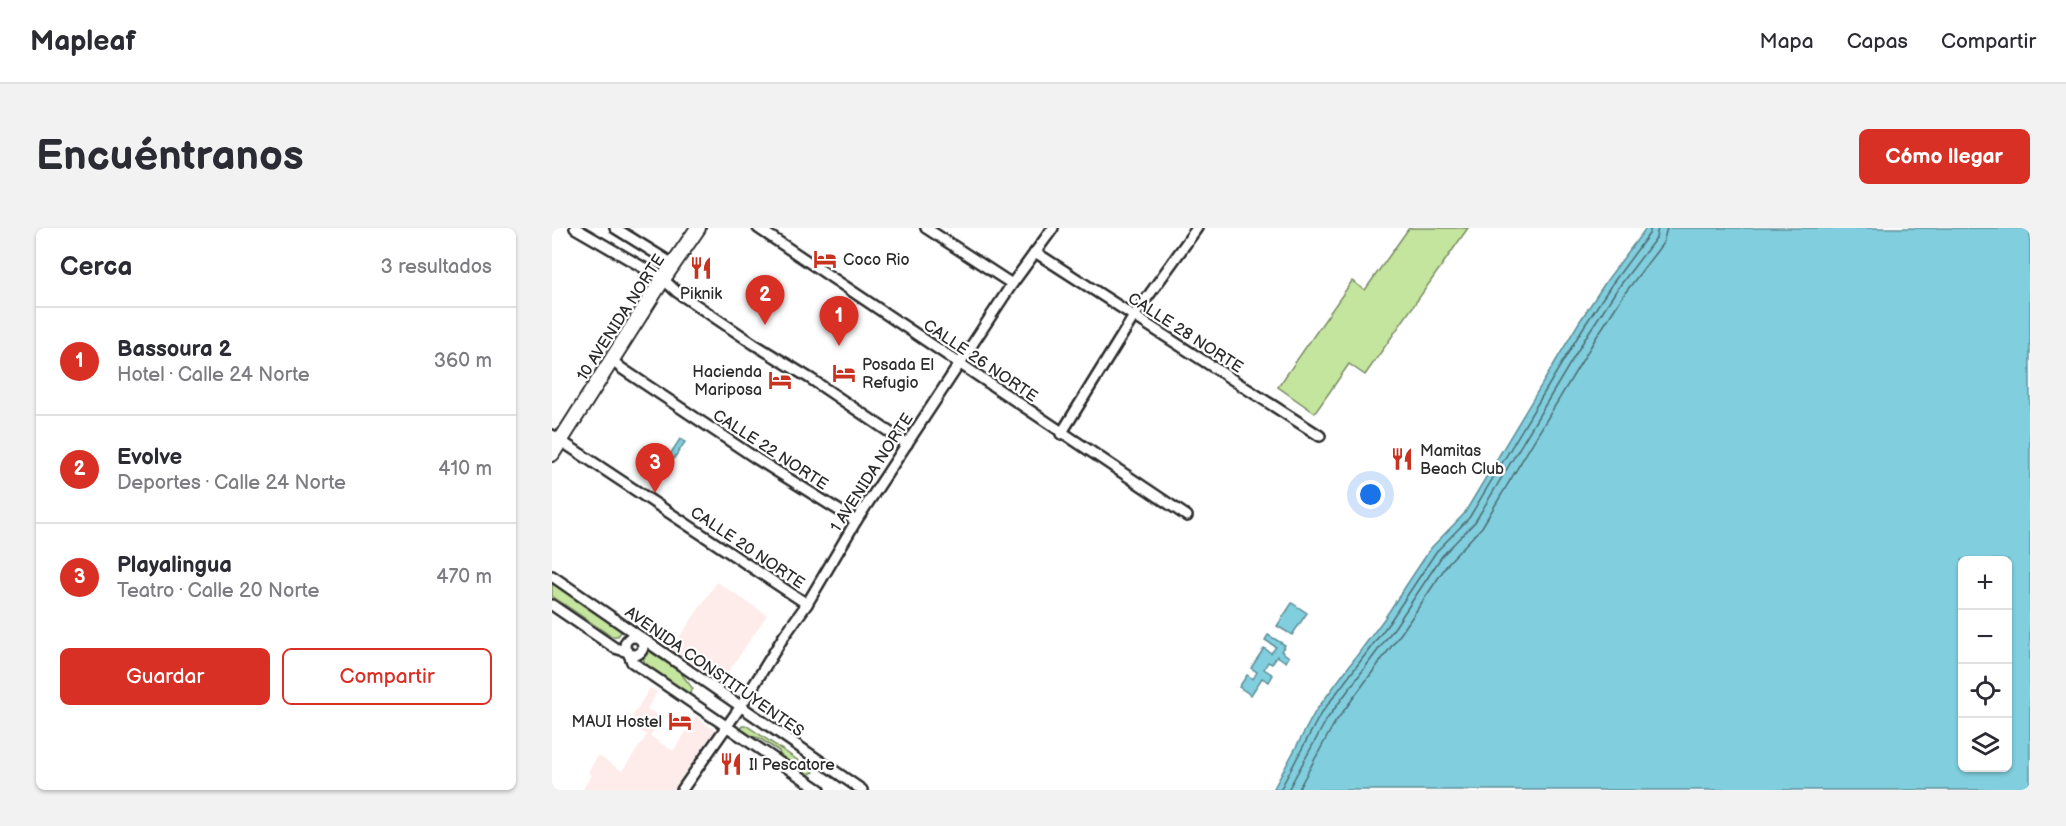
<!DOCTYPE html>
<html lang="es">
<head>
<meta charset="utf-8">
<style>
  body { margin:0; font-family:"Balsamiq Sans",sans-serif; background:#f2f2f3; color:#2b2b33 }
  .controls { position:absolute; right:18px; bottom:18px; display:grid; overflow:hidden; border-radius:9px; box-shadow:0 2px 4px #0004 }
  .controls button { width:54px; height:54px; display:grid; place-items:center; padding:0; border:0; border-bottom:2px solid #e1e1e2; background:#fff; color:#2b2b33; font:30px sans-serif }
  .you { position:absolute; left:819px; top:267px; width:21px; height:21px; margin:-15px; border:4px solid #fff; border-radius:50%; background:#1a73e8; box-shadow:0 0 0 9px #1a73e833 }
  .badge { display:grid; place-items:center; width:39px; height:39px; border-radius:50%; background:#d93025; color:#fff; font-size:20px; font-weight:700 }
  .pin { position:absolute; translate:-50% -50px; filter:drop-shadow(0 2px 3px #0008) }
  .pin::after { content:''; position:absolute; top:32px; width:21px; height:18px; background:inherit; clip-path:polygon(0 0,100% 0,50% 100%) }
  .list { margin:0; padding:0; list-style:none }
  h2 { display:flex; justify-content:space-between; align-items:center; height:78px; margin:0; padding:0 24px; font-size:26px }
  h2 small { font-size:20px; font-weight:400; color:#7c7c81 }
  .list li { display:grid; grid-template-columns:39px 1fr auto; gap:18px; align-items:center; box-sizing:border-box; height:108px; padding:0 24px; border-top:2px solid #e1e1e2 }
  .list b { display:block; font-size:22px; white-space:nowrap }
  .list p { margin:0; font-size:20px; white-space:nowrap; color:#7c7c81 }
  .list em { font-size:20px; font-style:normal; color:#7c7c81 }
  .actions { display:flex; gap:12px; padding:18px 24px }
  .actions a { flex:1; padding:14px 0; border:2px solid #d93025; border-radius:9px; text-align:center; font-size:21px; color:#d93025 }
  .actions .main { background:#d93025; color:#fff }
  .icon { flex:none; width:33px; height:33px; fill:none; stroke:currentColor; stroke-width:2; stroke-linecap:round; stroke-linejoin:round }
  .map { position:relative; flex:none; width:1478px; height:562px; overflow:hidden; border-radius:9px }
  header { display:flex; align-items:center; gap:36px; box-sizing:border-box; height:84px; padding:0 30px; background:#fff; border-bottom:2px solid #e1e1e2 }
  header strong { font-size:28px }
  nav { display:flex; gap:33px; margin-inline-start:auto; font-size:21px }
  .intro { display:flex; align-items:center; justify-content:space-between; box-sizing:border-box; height:144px; padding:0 36px }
  h1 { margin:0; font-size:42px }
  .button { padding:15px 27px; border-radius:9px; background:#d93025; color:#fff; font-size:21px; font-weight:700 }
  main { display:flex; gap:36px; padding:0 36px }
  aside { flex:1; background:#fff; border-radius:9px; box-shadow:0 2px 4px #0004 }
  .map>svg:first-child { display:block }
</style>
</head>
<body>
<header>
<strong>Mapleaf</strong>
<nav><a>Mapa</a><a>Capas</a><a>Compartir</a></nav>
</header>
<div class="intro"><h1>Encuéntranos</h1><a class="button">Cómo llegar</a></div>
<main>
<aside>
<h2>Cerca<small>3 resultados</small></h2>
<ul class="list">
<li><span class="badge">1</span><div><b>Bassoura 2</b><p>Hotel · Calle 24 Norte</p></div><em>360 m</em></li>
<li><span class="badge">2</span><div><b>Evolve</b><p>Deportes · Calle 24 Norte</p></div><em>410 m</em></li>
<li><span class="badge">3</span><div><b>Playalingua</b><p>Teatro · Calle 20 Norte</p></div><em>470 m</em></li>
</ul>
<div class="actions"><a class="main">Guardar</a><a>Compartir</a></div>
</aside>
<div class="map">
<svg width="1478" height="562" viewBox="0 0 1478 562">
  <rect width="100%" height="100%" fill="#fff"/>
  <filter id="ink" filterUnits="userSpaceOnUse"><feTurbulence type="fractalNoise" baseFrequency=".0167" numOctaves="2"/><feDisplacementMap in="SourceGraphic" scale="12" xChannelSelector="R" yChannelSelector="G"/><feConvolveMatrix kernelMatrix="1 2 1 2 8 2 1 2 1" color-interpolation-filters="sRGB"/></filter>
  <g filter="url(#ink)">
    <g fill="#feecea">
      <path d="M165,354l50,33 -47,69 -50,-33z"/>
      <path d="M98,460l7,4 -10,17 15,9 -12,18 23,15 23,-34 19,13 -42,60h-91l10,-15 -4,-3 10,-17 24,16 7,-10 18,-26 -19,-12z"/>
    </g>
    <g fill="#c4e59d" stroke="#788864" stroke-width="1.5">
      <path d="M857,0h59l-103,147 -16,-11 -34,49 -37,-26 74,-106 13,9z"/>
      <path d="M0,353l64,43 5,8 -3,4h-7l-59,-40z"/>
      <path d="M97,423l31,21 13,17 -4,5 -44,-30 -2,-7z"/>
      <path d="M190,498h5l55,37 8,1 4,8 -7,3 -26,-16 -2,-8 -20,-13 -10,-2 -9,-6z"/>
    </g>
    <g fill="#80cede" stroke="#5e8d96" stroke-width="1.5" fill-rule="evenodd">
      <path d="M1094,0h384v562h-757l42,-78 69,-93 47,-71 33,-34 114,-190 29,-44zM1410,332h46v208h-46z"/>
      <path d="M128,211l5,3 -26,39 -5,-2z"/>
      <path d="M740,375l15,10 -15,22 -15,-9z"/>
      <path d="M716,407l17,10 -4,6 8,6 -3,5 -9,-6 -5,8 -4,-2 -4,7 9,6 -4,7 -7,-4 -11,17 -12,-8 8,-12 6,4 4,-7 -6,-4 13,-20 7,5 5,-6 -11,-7z"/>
    </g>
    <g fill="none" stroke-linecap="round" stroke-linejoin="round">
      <g stroke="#4d6c73" stroke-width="1.5">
        <path d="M728,562l40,-75 69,-92 47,-71 33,-34 114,-190 29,-44 37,-50 2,-6"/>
        <path d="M736,562l39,-71 68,-92 47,-71 33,-34 114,-190 29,-44 38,-50 2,-10"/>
        <path d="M746,562l36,-66 68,-92 47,-70 33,-35 115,-191 28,-43 38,-50 4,-15"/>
      </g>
      <g stroke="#2b2b2b" stroke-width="14">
        <g id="street">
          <path d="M23,0l88,51 14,13 77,52 57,35 96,65"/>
          <path d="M63,0l58,36"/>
          <path d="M206,0l429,288"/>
          <path d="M374,0l86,56"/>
          <path d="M483,24l285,184"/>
          <path d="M60,132l9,8 136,91 99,62"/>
          <path d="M509,206l73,-118 63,-88"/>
          <path d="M0,207l255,169"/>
          <path d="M0,348l310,214"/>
          <path d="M0,377l63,43 13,4 4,10 188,128"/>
          <circle cx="82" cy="418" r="9"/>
          <path d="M130,562l59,-84 43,-70 23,-32 49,-83 156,-237 41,-56"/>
        </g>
      </g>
      <g stroke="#2b2b2b" stroke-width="18">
        <path id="secondary" d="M0,226l111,-175 35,-51"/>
      </g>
      <use href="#street" stroke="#fff" stroke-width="9"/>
      <use href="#secondary" stroke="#fff" stroke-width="14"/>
    </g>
  </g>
  <defs>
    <g id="hotel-bare" transform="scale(1.8)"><path d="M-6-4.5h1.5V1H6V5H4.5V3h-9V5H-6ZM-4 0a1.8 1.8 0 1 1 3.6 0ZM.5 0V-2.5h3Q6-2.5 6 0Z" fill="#c8321e" stroke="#fff" stroke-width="2.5" paint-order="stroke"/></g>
    <g id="restaurant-bare" transform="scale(1.8)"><path d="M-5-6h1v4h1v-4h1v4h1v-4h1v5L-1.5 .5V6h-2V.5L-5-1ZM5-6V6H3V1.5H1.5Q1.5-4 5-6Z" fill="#c8321e" stroke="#fff" stroke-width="2.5" paint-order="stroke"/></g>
  </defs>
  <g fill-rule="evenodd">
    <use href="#hotel-bare" x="273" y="31"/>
    <use href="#restaurant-bare" x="149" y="40"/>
    <use href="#hotel-bare" x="292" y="145"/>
    <use href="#hotel-bare" x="228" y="152"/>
    <use href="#restaurant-bare" x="850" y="231"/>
    <use href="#hotel-bare" x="128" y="493"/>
    <use href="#restaurant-bare" x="179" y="536"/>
  </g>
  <g text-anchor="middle" stroke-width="4.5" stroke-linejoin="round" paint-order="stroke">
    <g font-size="16" fill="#2b2b2b" stroke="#fff" text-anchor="start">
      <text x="291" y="37">Coco Rio</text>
      <text x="149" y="71" text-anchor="middle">Piknik</text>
      <text x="310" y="142">Posada El<tspan x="310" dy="18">Refugio</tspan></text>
      <text x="210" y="149" text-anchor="end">Hacienda<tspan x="210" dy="18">Mariposa</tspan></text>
      <text x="868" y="228">Mamitas<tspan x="868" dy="18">Beach Club</tspan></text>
      <text x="110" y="499" text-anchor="end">MAUI Hostel</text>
      <text x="197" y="542">Il Pescatore</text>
    </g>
    <g font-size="16" fill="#2b2b2b" stroke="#fff">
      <text transform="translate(68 89) rotate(-57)" y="6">10 AVENIDA NORTE</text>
      <text transform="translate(634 104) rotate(33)" y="6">CALLE 28 NORTE</text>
      <text transform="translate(429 132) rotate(34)" y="6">CALLE 26 NORTE</text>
      <text transform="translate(219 221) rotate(33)" y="6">CALLE 22 NORTE</text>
      <text transform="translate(319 244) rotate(-57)" y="6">1 AVENIDA NORTE</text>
      <text transform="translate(196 319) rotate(34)" y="6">CALLE 20 NORTE</text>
      <text transform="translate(163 443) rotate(35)" y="6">AVENIDA CONSTITUYENTES</text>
    </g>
  </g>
</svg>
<div class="controls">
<button>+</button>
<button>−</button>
<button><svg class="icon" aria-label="locate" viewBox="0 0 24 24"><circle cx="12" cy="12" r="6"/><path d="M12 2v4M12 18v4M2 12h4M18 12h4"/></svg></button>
<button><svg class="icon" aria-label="layers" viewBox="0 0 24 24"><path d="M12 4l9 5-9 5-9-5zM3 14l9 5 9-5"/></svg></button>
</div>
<div class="you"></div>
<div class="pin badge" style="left:287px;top:118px">1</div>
<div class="pin badge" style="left:213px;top:97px">2</div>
<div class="pin badge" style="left:103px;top:265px">3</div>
</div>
</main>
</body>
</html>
